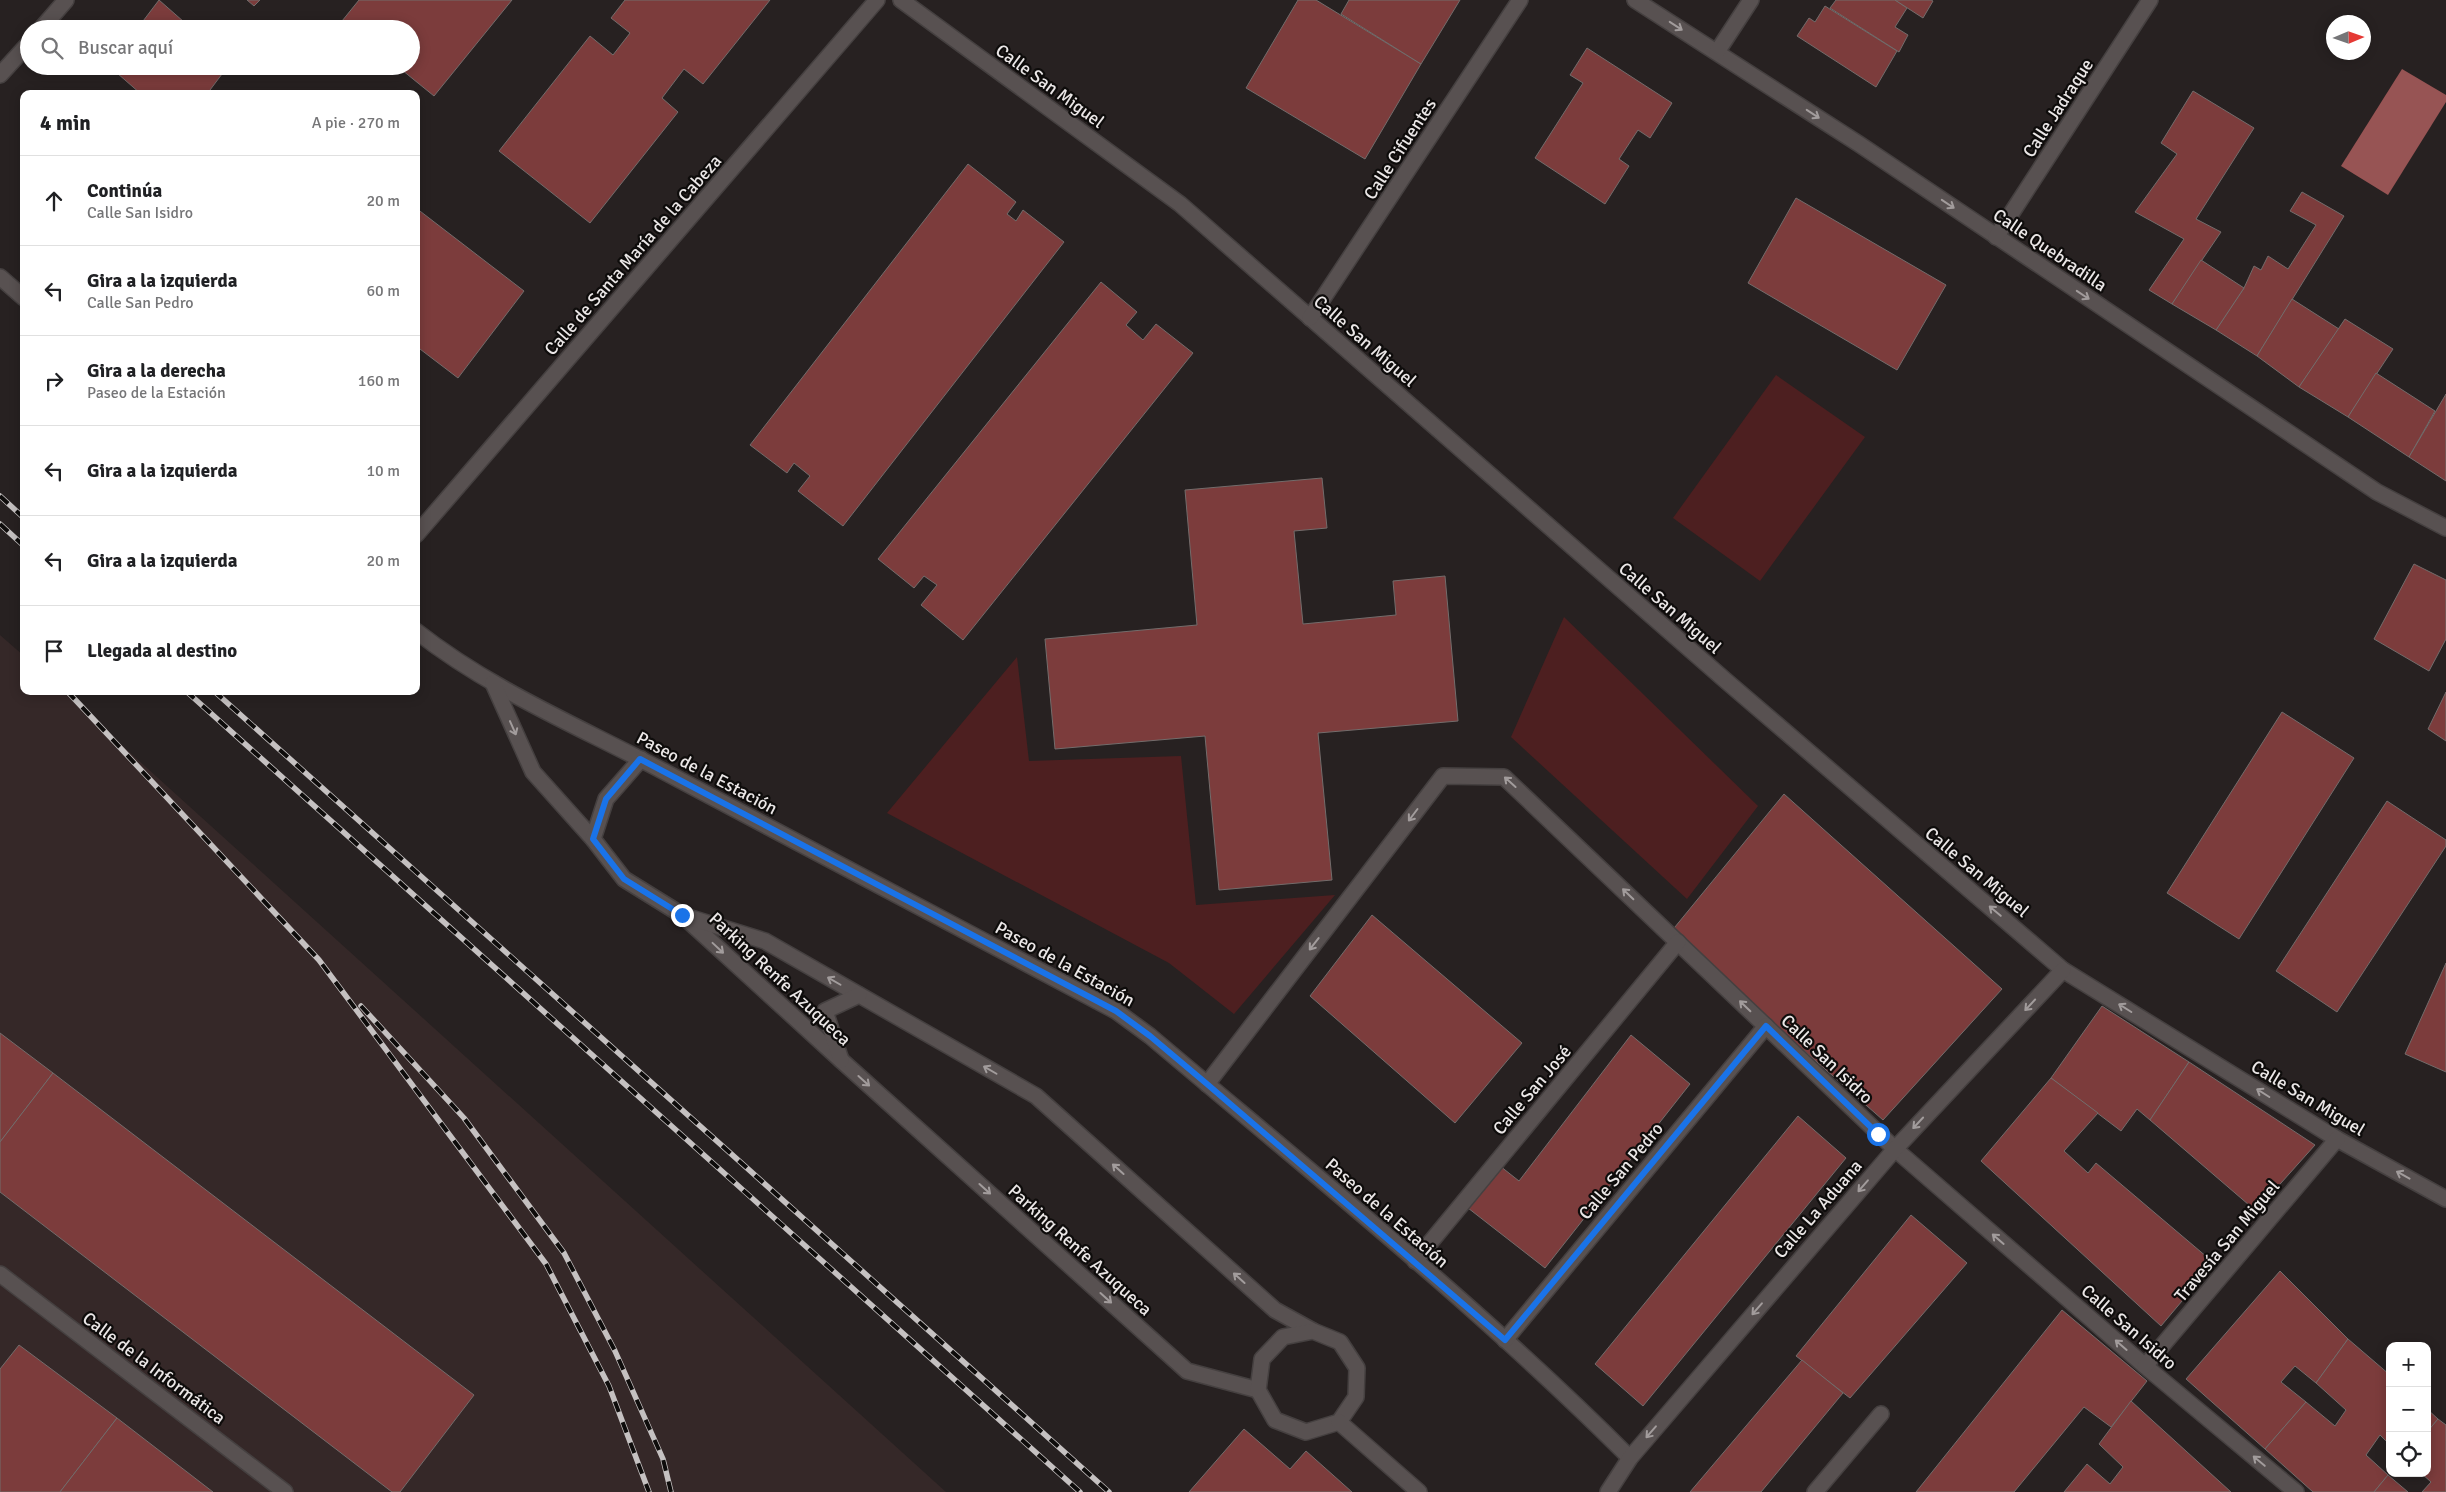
<!DOCTYPE html>
<html lang="es">
<head>
<meta charset="utf-8">
<style>
  body { margin:0; font-family:Signika,sans-serif; background:#f6f6f6; color:#202124 }
  .controls { position:absolute; right:15px; bottom:15px; display:grid; overflow:hidden; border-radius:10px; box-shadow:0 2px 12px #0003 }
  .controls button { width:45px; height:45px; display:grid; place-items:center; padding:0; border:0; border-bottom:1px solid #e0e0e0; background:#fff; color:#202124; font:25px sans-serif }
  .compass { position:absolute; left:2326px; top:15px; width:45px; height:45px; border-radius:50%; background:#fff; box-shadow:0 2px 12px #0003; rotate:88deg }
  .stop { position:absolute; width:15px; height:15px; margin:-11px; border:4px solid #1a73e8; border-radius:50%; background:#fff }
  .stop.end { background:#1a73e8; border-color:#fff; box-shadow:0 1px 5px #0008 }
  .list { margin:0; padding:0; list-style:none }
  h2 { display:flex; justify-content:space-between; align-items:center; height:65px; margin:0; padding:0 20px; font-size:21px }
  h2 small { font-size:16px; font-weight:400; color:#757577 }
  .list li { display:grid; grid-template-columns:32px 1fr auto; gap:15px; align-items:center; box-sizing:border-box; height:90px; padding:0 20px; border-top:1px solid #e0e0e0 }
  .list b { display:block; font-size:19px; white-space:nowrap }
  .list p { margin:0; font-size:16px; white-space:nowrap; color:#757577 }
  .list em { font-size:16px; font-style:normal; color:#757577 }
  .icon { flex:none; width:28px; height:28px; fill:none; stroke:currentColor; stroke-width:2; stroke-linecap:round; stroke-linejoin:round }
  .map { position:relative; flex:none; width:2446px; height:1492px; overflow:hidden }
  .search { position:absolute; background:#fff; box-shadow:0 2px 12px #0003; left:20px; top:20px; width:400px; height:55px; display:flex; align-items:center; gap:12px; box-sizing:border-box; padding:0 18px; border-radius:28px; color:#757577; font-size:19px }
  .panel { position:absolute; background:#fff; box-shadow:0 2px 12px #0003; left:20px; top:90px; width:400px; height:605px; border-radius:10px }
  .map>svg:first-child { display:block }
</style>
</head>
<body>
<div class="map">
<svg width="2446" height="1492" viewBox="0 0 2446 1492">
  <rect width="100%" height="100%" fill="#272121"/>
  <path fill="#352828" d="M0,635l24,21v35h38l884,801h-946z"/>
  <g fill="#4d1f20">
    <path d="M1776,375l89,62 -105,144 -87,-63z"/>
    <path d="M1564,617l194,189 -71,93 -176,-162z"/>
    <path d="M1017,657l12,104 152,-5 15,149 139,-10 -101,119 -65,-51 -282,-150z"/>
  </g>
  <path fill="#975454" d="M2402,69l44,26v7l-58,93 -47,-29z"/>
  <g fill="#7c3c3c" stroke="#736c6b">
    <path d="M159,0l33,29h-55z"/>
    <path d="M247,0h13l-6,6z"/>
    <path d="M359,0h153l-78,96 -37,-30h14v-37h-59l-10,-8z"/>
    <path d="M625,0h145l-67,84 -19,-15 -22,29 16,14 -88,111 -91,-72 91,-115 23,19 17,-22 -19,-15z"/>
    <path d="M1298,0h18l105,64 -56,95 -119,-71z"/>
    <path d="M1349,0h111l-39,64 -80,-50z"/>
    <path d="M1836,0h59l12,8 -12,19 13,8 -9,17 -69,-44z"/>
    <path d="M1895,0h36l2,1 -10,17z"/>
    <path d="M1825,6l72,45 -21,36 -79,-51 12,-18 6,4z"/>
    <path d="M1587,48l85,55 -22,35 -12,-8 -19,29 10,7 -24,38 -70,-46 48,-75 -13,-8z"/>
    <path d="M109,66h119l-21,28h-66z"/>
    <path d="M2193,91l61,37 -58,91 25,13 -49,72 -23,-14 35,-51 -49,-27 42,-58 -16,-11z"/>
    <path d="M968,164l48,38 -9,12 9,7 7,-11 41,32 -221,284 -45,-35 12,-15 -16,-13 -7,10 -37,-28z"/>
    <path d="M2302,192l42,24 -87,140 -41,-26 28,-42 10,-22 7,4 7,-14 20,13 28,-44 -26,-14z"/>
    <path d="M1796,198l150,87 -49,85 -149,-87z"/>
    <path d="M416,208l108,83 -66,87 -42,-32z"/>
    <path d="M2201,260l43,28 -28,42 -44,-26z"/>
    <path d="M1101,282l36,30 -11,13 17,15 13,-16 37,29 -230,287 -42,-35 16,-20 -13,-9 -10,12 -36,-29z"/>
    <path d="M2292,299l47,30 -40,58 -42,-31z"/>
    <path d="M2345,319l48,30 -45,68 -49,-30z"/>
    <path d="M2376,373l59,38 -26,46 -61,-40z"/>
    <path d="M2446,394v87l-37,-24z"/>
    <path d="M1322,478l5,50 -33,3 9,93 93,-9 -3,-34 52,-5 13,145 -140,12 14,147 -113,10 -14,-154 -150,13 -10,-110 152,-14 -12,-135z"/>
    <path d="M2414,564l32,16v59l-17,32 -55,-32z"/>
    <path d="M2446,692v49l-18,-12z"/>
    <path d="M2282,712l72,46 -115,181 -72,-46z"/>
    <path d="M1784,794l218,195 -119,131 -213,-187z"/>
    <path d="M2387,801l59,39v6l-109,166 -61,-41z"/>
    <path d="M1372,915l150,128 -67,80 -145,-127z"/>
    <path d="M2446,963v109l-41,-18z"/>
    <path d="M2102,1006l87,56 -39,58 -13,-11 -16,22 -70,-53z"/>
    <path d="M0,1033l53,40 -53,69z"/>
    <path d="M1631,1035l59,49 -145,184 -77,-60 32,-42 19,15z"/>
    <path d="M2189,1062l126,83 -59,66 -106,-91z"/>
    <path d="M53,1073l421,322 -74,97h-8l-392,-300v-50z"/>
    <path d="M2051,1078l47,35 -34,38 24,22 8,-10 118,100 -53,63 -180,-165z"/>
    <path d="M1798,1116l48,42 -203,248 -48,-42z"/>
    <path d="M1911,1215l56,48 -117,135 -54,-42z"/>
    <path d="M2280,1271l68,68 -32,44 -21,-17 -14,16 25,20 -41,47 -79,-70z"/>
    <path d="M2062,1310l85,71 -36,46 -27,-20 -70,85h-98z"/>
    <path d="M2348,1339l42,36v70l-10,-10 -14,20 22,20 -14,17h-61l-48,-43 41,-47 29,24 11,-16 -30,-27z"/>
    <path d="M19,1345l98,73 -57,74h-60v-123z"/>
    <path d="M1802,1360l41,33 -82,99h-71z"/>
    <path d="M2131,1401l100,91h-167l23,-28 23,20 13,-17 -24,-23z"/>
    <path d="M2427,1409l11,10 -11,13z"/>
    <path d="M117,1418l96,74h-153z"/>
    <path d="M2438,1419l8,6v67h-24l9,-10 -10,-9h6v-41z"/>
    <path d="M1244,1429l46,40 16,-18 46,41h-163z"/>
    <path d="M2388,1475l20,17h-34z"/>
  </g>
  <g fill="none" stroke-linecap="round" stroke-linejoin="round">
    <g stroke="#454040" stroke-width="18">
      <g id="street">
        <path d="M901,0l279,204 545,476 338,290 274,169 109,60"/>
        <path d="M1635,0l224,144 518,348 69,36"/>
        <path d="M41,29l25,-29"/>
        <path d="M1717,52l34,-52"/>
        <path d="M0,75l29,-32"/>
        <path d="M1996,237l154,-237"/>
        <path d="M0,277l24,21"/>
        <path d="M1310,318l210,-318"/>
        <path d="M416,535l461,-535"/>
        <path d="M416,631c75,59 164,96 247,140 151,80 302,160 453,240l34,25c162,137 329,271 480,422"/>
        <path d="M493,683l40,89 60,67 31,40 58,36 160,146 345,310 71,19"/>
        <path d="M593,839l13,-40 35,-40"/>
        <path d="M688,917l77,24 271,155 239,214 38,21"/>
        <path d="M841,1060l-16,-49 34,-16"/>
        <path d="M1207,1084l236,-308 61,1 391,372 250,217 151,126"/>
        <path d="M1415,1261l263,-319"/>
        <path d="M0,1274l285,218"/>
        <path d="M1313,1331l27,11 17,26 -1,29 -17,25 -33,10 -31,-12 -17,-30 4,-31 21,-22z"/>
        <path d="M1505,1340l261,-314"/>
        <path d="M2145,1366l192,-227"/>
        <path d="M1339,1422l80,70"/>
        <path d="M1608,1492l22,-34 265,-309 168,-179"/>
        <path d="M1815,1492l66,-78"/>
      </g>
    </g>
    <use href="#street" stroke="#585151" stroke-width="15"/>
    <g stroke="#c5c1c1" stroke-width="5.5">
      <g id="rail">
        <path d="M0,496l24,22"/>
        <path d="M0,524l24,22"/>
        <path d="M67,691l252,269 227,304 63,122 40,106"/>
        <path d="M186,691l894,801"/>
        <path d="M214,691l895,801"/>
        <path d="M361,1006l103,112 100,135 51,98 48,108 8,33"/>
      </g>
    </g>
    <use href="#rail" stroke="#0e0c0b" stroke-width="4" stroke-dasharray="11" stroke-linecap="butt"/>
  </g>
  <defs><path id="oneway-shaft" d="M-6 0H5M1.5-3L5.5 0L1.5 3" fill="none" stroke-width="1.6" stroke-linecap="round" stroke-linejoin="round" transform="scale(1.25)"/></defs>
  <g stroke="#a29c9c">
    <use href="#oneway-shaft" transform="translate(1676 26) rotate(33)"/>
    <use href="#oneway-shaft" transform="translate(1813 114) rotate(33)"/>
    <use href="#oneway-shaft" transform="translate(1948 204) rotate(34)"/>
    <use href="#oneway-shaft" transform="translate(2083 295) rotate(34)"/>
    <use href="#oneway-shaft" transform="translate(513 728) rotate(66)"/>
    <use href="#oneway-shaft" transform="translate(1510 782) rotate(-138)"/>
    <use href="#oneway-shaft" transform="translate(1413 815) rotate(127)"/>
    <use href="#oneway-shaft" transform="translate(1628 894) rotate(-136)"/>
    <use href="#oneway-shaft" transform="translate(1995 911) rotate(-140)"/>
    <use href="#oneway-shaft" transform="translate(1314 944) rotate(128)"/>
    <use href="#oneway-shaft" transform="translate(718 948) rotate(43)"/>
    <use href="#oneway-shaft" transform="translate(834 981) rotate(-150)"/>
    <use href="#oneway-shaft" transform="translate(2030 1005) rotate(133)"/>
    <use href="#oneway-shaft" transform="translate(1745 1006) rotate(-136)"/>
    <use href="#oneway-shaft" transform="translate(2125 1008) rotate(-148)"/>
    <use href="#oneway-shaft" transform="translate(990 1070) rotate(-150)"/>
    <use href="#oneway-shaft" transform="translate(864 1081) rotate(42)"/>
    <use href="#oneway-shaft" transform="translate(2263 1093) rotate(-148)"/>
    <use href="#oneway-shaft" transform="translate(1918 1123) rotate(133)"/>
    <use href="#oneway-shaft" transform="translate(1118 1169) rotate(-138)"/>
    <use href="#oneway-shaft" transform="translate(2403 1175) rotate(-151)"/>
    <use href="#oneway-shaft" transform="translate(1863 1186) rotate(131)"/>
    <use href="#oneway-shaft" transform="translate(985 1189) rotate(42)"/>
    <use href="#oneway-shaft" transform="translate(1998 1239) rotate(-139)"/>
    <use href="#oneway-shaft" transform="translate(1239 1278) rotate(-138)"/>
    <use href="#oneway-shaft" transform="translate(1106 1298) rotate(42)"/>
    <use href="#oneway-shaft" transform="translate(1757 1309) rotate(131)"/>
    <use href="#oneway-shaft" transform="translate(2121 1345) rotate(-139)"/>
    <use href="#oneway-shaft" transform="translate(1651 1432) rotate(131)"/>
    <use href="#oneway-shaft" transform="translate(2259 1461) rotate(-140)"/>
  </g>
  <g fill="none" stroke-linecap="round" stroke-linejoin="round">
    <path stroke="#1a73e8" stroke-width="6" d="M682,915l-58,-36 -31,-40 13,-40 34,-40 476,252 34,25 57,48 298,256 261,-314 112,108"/>
  </g>
  <g text-anchor="middle" stroke-width="4.5" stroke-linejoin="round" paint-order="stroke">
    <g font-size="18" fill="#ebe7e7" stroke="#0e0c0b">
      <text transform="translate(1050 86) rotate(36)" y="6">Calle San Miguel</text>
      <text transform="translate(2058 108) rotate(-57)" y="6">Calle Jadraque</text>
      <text transform="translate(1400 149) rotate(-57)" y="6">Calle Cifuentes</text>
      <text transform="translate(2050 250) rotate(34)" y="6">Calle Quebradilla</text>
      <text transform="translate(633 255) rotate(-49)" y="6">Calle de Santa María de la Cabeza</text>
      <text transform="translate(1365 341) rotate(41)" y="6">Calle San Miguel</text>
      <text transform="translate(1670 608) rotate(41)" y="6">Calle San Miguel</text>
      <text transform="translate(707 773) rotate(28)" y="6">Paseo de la Estación</text>
      <text transform="translate(1977 872) rotate(40)" y="6">Calle San Miguel</text>
      <text transform="translate(1065 964) rotate(29)" y="6">Paseo de la Estación</text>
      <text transform="translate(780 979) rotate(43)" y="6">Parking Renfe Azuqueca</text>
      <text transform="translate(1827 1059) rotate(44)" y="6">Calle San Isidro</text>
      <text transform="translate(1532 1090) rotate(-50)" y="6">Calle San José</text>
      <text transform="translate(2308 1098) rotate(31)" y="6">Calle San Miguel</text>
      <text transform="translate(1621 1171) rotate(-50)" y="6">Calle San Pedro</text>
      <text transform="translate(1818 1209) rotate(-49)" y="6">Calle La Aduana</text>
      <text transform="translate(1387 1213) rotate(41)" y="6">Paseo de la Estación</text>
      <text transform="translate(2227 1241) rotate(-50)" y="6">Travesía San Miguel</text>
      <text transform="translate(1080 1250) rotate(42)" y="6">Parking Renfe Azuqueca</text>
      <text transform="translate(2129 1327) rotate(41)" y="6">Calle San Isidro</text>
      <text transform="translate(154 1368) rotate(37)" y="6">Calle de la Informática</text>
    </g>
  </g>
</svg>
<div class="controls">
<button>+</button>
<button>−</button>
<button><svg class="icon" aria-label="locate" viewBox="0 0 24 24"><circle cx="12" cy="12" r="6"/><path d="M12 2v4M12 18v4M2 12h4M18 12h4"/></svg></button>
</div>
<svg class="compass" viewBox="-18 -18 36 36"><path d="M0-13l5 13h-10z" fill="#e53935"/><path d="M0 13l5-13h-10z" fill="#757577"/></svg>
<div class="stop" style="left:1878px;top:1134px"></div>
<div class="stop end" style="left:682px;top:915px"></div>
<div class="search"><svg class="icon" aria-label="search" viewBox="0 0 24 24"><circle cx="10" cy="10" r="6"/><path d="M15 15l6 6"/></svg>Buscar aquí</div>
<section class="panel">
<h2>4 min<small>A pie · 270 m</small></h2>
<ul class="list">
<li><svg class="icon" aria-label="ahead" viewBox="0 0 24 24"><path d="M12 20V5M6 11l6-6 6 6"/></svg><div><b>Continúa</b><p>Calle San Isidro</p></div><em>20 m</em></li>
<li><svg class="icon" aria-label="left" viewBox="0 0 24 24"><path d="M17 20v-9H6M10 6l-5 5 5 5"/></svg><div><b>Gira a la izquierda</b><p>Calle San Pedro</p></div><em>60 m</em></li>
<li><svg class="icon" aria-label="right" viewBox="0 0 24 24"><path d="M7 20v-9h11M14 6l5 5-5 5"/></svg><div><b>Gira a la derecha</b><p>Paseo de la Estación</p></div><em>160 m</em></li>
<li><svg class="icon" aria-label="left" viewBox="0 0 24 24"><path d="M17 20v-9H6M10 6l-5 5 5 5"/></svg><div><b>Gira a la izquierda</b></div><em>10 m</em></li>
<li><svg class="icon" aria-label="left" viewBox="0 0 24 24"><path d="M17 20v-9H6M10 6l-5 5 5 5"/></svg><div><b>Gira a la izquierda</b></div><em>20 m</em></li>
<li><svg class="icon" aria-label="arrive" viewBox="0 0 24 24"><path d="M6 21V4h12l-3 4 3 4H6"/></svg><div><b>Llegada al destino</b></div></li>
</ul>
</section>
</div>
</body>
</html>
